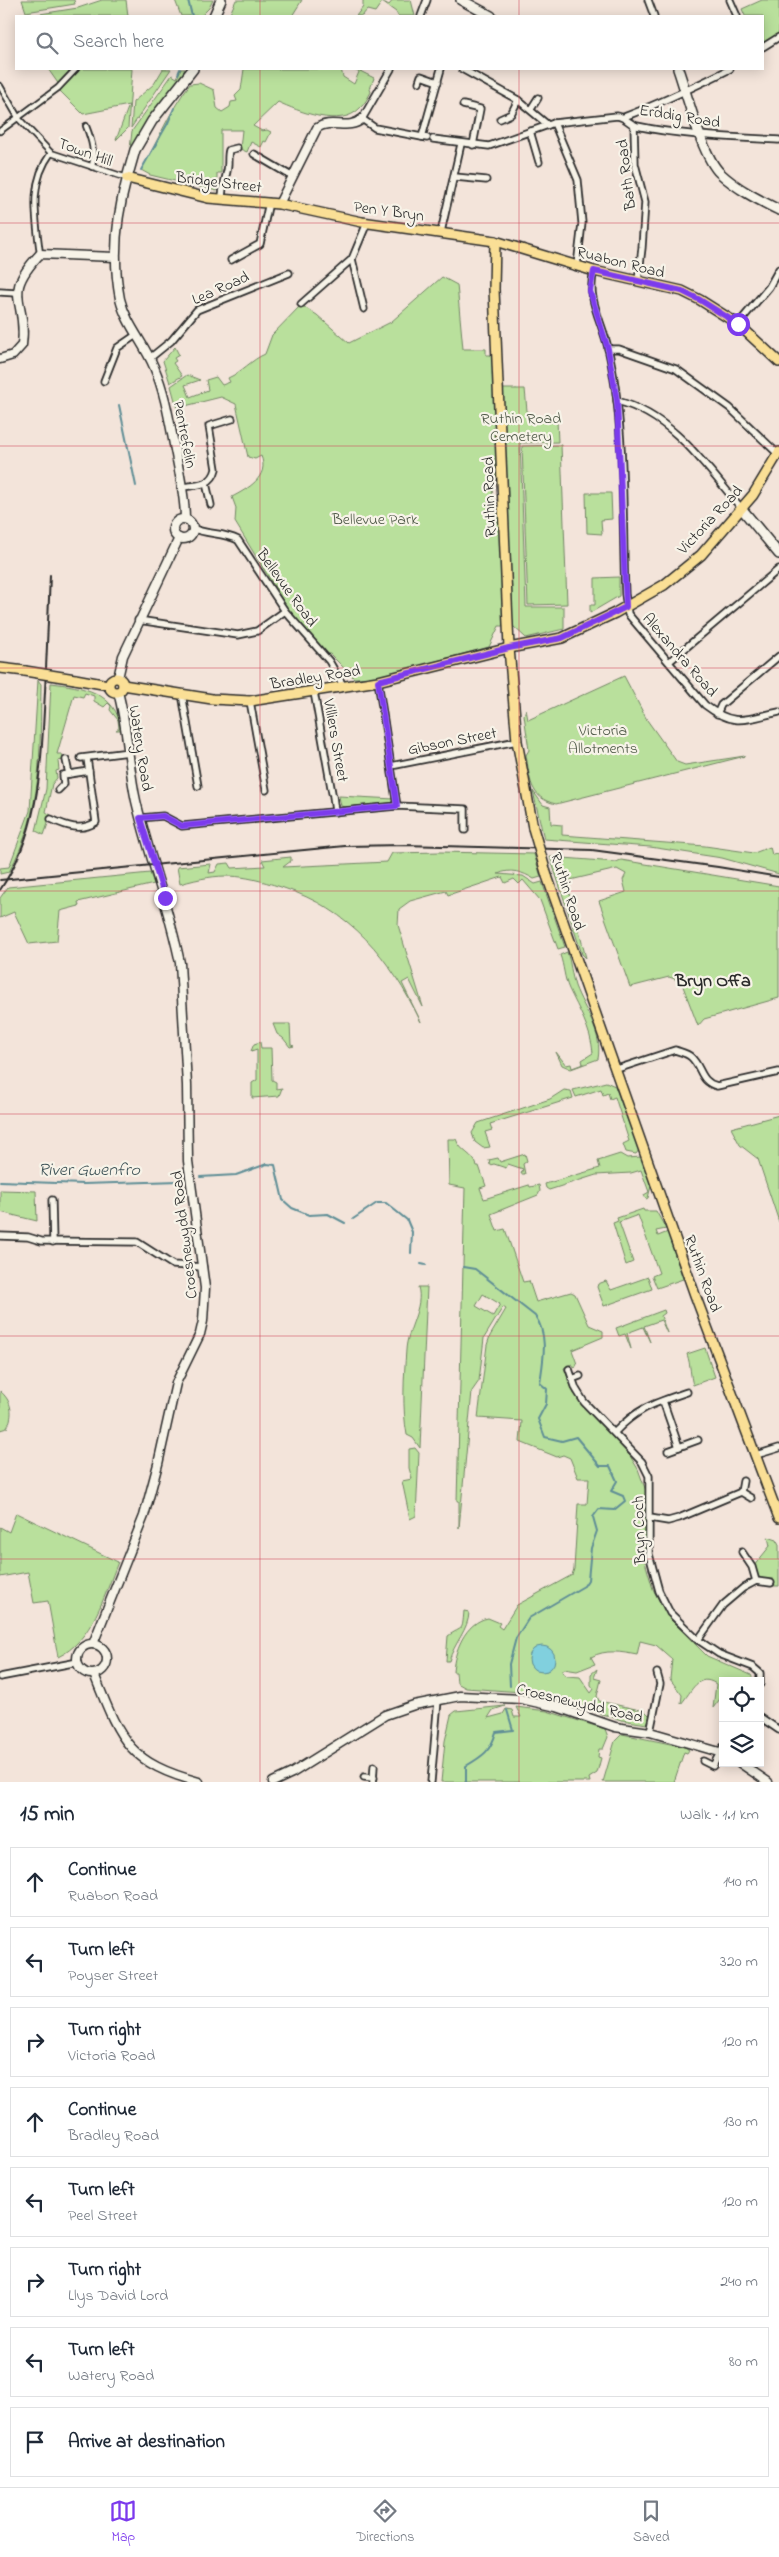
<!DOCTYPE html>
<html lang="en">
<head>
<meta charset="utf-8">
<style>
  body { margin:0; font-family:"Indie Flower",sans-serif; background:#f6f6f7; color:#1f2937 }
  .controls { position:absolute; right:15px; bottom:15px; display:grid; overflow:hidden; border-radius:0px; box-shadow:0 2px 12px #0003 }
  .controls button { width:45px; height:45px; display:grid; place-items:center; padding:0; border:0; border-bottom:1px solid #e0e1e3; background:#fff; color:#1f2937; font:25px sans-serif }
  .stop { position:absolute; width:15px; height:15px; margin:-11px; border:4px solid #7c3aed; border-radius:50%; background:#fff }
  .stop.end { background:#7c3aed; border-color:#fff; box-shadow:0 1px 5px #0008 }
  .list { margin:0; padding:0; list-style:none }
  h2 { display:flex; justify-content:space-between; align-items:center; height:65px; margin:0; padding:0 20px; font-size:21px }
  h2 small { font-size:16px; font-weight:400; color:#747a83 }
  .list li { display:grid; grid-template-columns:32px 1fr auto; gap:15px; align-items:center; box-sizing:border-box; height:70px; margin:0 10px 10px; padding:0 10px; border:1px solid #e0e1e3; border-radius:0px }
  .list b { display:block; font-size:19px; white-space:nowrap }
  .list p { margin:0; font-size:16px; white-space:nowrap; color:#747a83 }
  .list em { font-size:16px; font-style:normal; color:#747a83 }
  .icon { flex:none; width:28px; height:28px; fill:none; stroke:currentColor; stroke-width:2; stroke-linecap:round; stroke-linejoin:round }
  .map { position:relative; flex:none; width:779px; height:1782px; overflow:hidden }
  .search { position:absolute; background:#fff; box-shadow:0 2px 12px #0003; left:15px; right:15px; top:15px; height:55px; display:flex; align-items:center; gap:12px; box-sizing:border-box; padding:0 18px; border-radius:0px; color:#747a83; font-size:19px }
  .sheet { height:705px; background:#fff }
  nav { display:flex; justify-content:space-around; align-items:center; box-sizing:border-box; height:70px; border-top:1px solid #e0e1e3; background:#fff; font-size:14px; color:#747a83 }
  nav a { display:grid; justify-items:center; gap:2px }
  nav .on { color:#7c3aed }
  .map>svg:first-child { display:block }
</style>
</head>
<body>
<div class="map">
<svg width="779" height="1782" viewBox="0 0 779 1782">
  <rect width="100%" height="100%" fill="#f3e4da"/>
  <filter id="ink" filterUnits="userSpaceOnUse"><feTurbulence type="fractalNoise" baseFrequency=".02" numOctaves="2"/><feDisplacementMap in="SourceGraphic" scale="10" xChannelSelector="R" yChannelSelector="G"/><feConvolveMatrix kernelMatrix="1 2 1 2 8 2 1 2 1" color-interpolation-filters="sRGB"/></filter>
  <g filter="url(#ink)">
    <g fill="#b9e09c" stroke="#728664" fill-rule="evenodd">
      <path d="M22,0h52l1,4 -49,8z"/>
      <path d="M102,0h24l2,16h-101l51,-8z"/>
      <path d="M175,0h38l-4,8 -8,8h-20z"/>
      <path d="M236,0h66l-10,16h-63z"/>
      <path d="M363,0h17l9,5 4,-5h18l4,16h-17l-2,-4 -14,-10 -7,10 -8,-2 -5,6h-6l7,-9z"/>
      <path d="M762,0h17v35l-16,9v-28h-18l-3,-7z"/>
      <path d="M48,69h84l-4,59 -12,12 13,-35 -46,9 -23,-23 2,-2z"/>
      <path d="M163,69h8l-40,59 2,-26 21,-18z"/>
      <path d="M181,69h4c-14,29 -39,52 -55,80l2,-18 40,-56 5,3z"/>
      <path d="M244,69h97l2,8 11,7 5,-12 -8,-3h5l18,9 -4,11 1,3c-3,5 -6,12 -11,16 -19,21 -62,3 -82,-6l-25,24 9,5 5,-1 4,2 -5,10 -2,-1 -3,6 -10,-5 -4,10 -7,-3 2,-19h-21v43h-4v18l-67,-16 -9,-5c18,-31 29,-60 49,-86l9,-1 15,7 3,18 5,4 8,-5 1,-5 6,-1 -2,-5 6,-6z"/>
      <path d="M442,277l15,8 6,64h23v6h6l6,125 -6,1 1,31h6l5,114h-5l-10,21 -112,30 -23,1 -24,-24h-3l-39,-45 -53,-87 1,-14 -4,-11c15,-8 38,-20 29,-41l-6,3 -7,-2 -12,-53 -15,-7 -44,11 -6,-22 16,-11 13,5 -15,5 5,12 18,-7 -2,-10 10,-3 6,8 8,-3 -2,-4c14,-6 23,-18 37,-24l7,-19 29,-30 16,10 32,28 42,-21z"/>
      <path d="M175,347l4,8 -5,3 2,3 -3,2 9,13 -12,7 -7,-22z"/>
      <path d="M503,389h22l2,22 19,9h11l1,22 -38,1 6,164h38v22l-38,9 -13,-12z"/>
      <path d="M561,445l6,159 -39,1 -6,-159z"/>
      <path d="M586,493h25l1,26 -11,1 1,14 -15,-1z"/>
      <path d="M619,577v19l-29,17v-8h5v-27z"/>
      <path d="M624,676l23,44 30,42 8,3 60,-9 -189,48c-27,-6 -26,-26 -30,-49l3,-5 -5,-35 2,-6 2,11z"/>
      <path d="M38,680l3,4c-1,69 2,126 -32,188l-9,2v-6l9,-1 21,-56z"/>
      <path d="M51,683c32,4 64,8 71,47h-6l3,-2 -1,-8 -8,-10 1,-4 -3,-3 -4,4 -10,-6v-5l-9,-3 -2,4 -9,-2 -17,59h5l1,6 -5,1 1,9 -3,1 1,7 -5,6 -6,28 5,3 -7,20 -8,-4 10,-42z"/>
      <path d="M533,791l10,14 7,2 1,17 11,1v10l143,11 49,7 16,-6 2,8 7,-1v20l-57,-16 -72,-11 -106,-8z"/>
      <path d="M339,796l55,3 -4,4 -45,4 -4,-1z"/>
      <path d="M441,852l93,2 7,23 -7,2c-11,-7 -24,-11 -36,-5l25,2 12,8 7,-2 23,65 -7,2 -18,-49 -17,-20 -4,4 -5,-5 -9,4 -3,-6 -54,18 -2,-4 -36,10 -11,8 -1,16 25,82 -14,-28 -7,4 19,39c-32,-65 -69,-112 -140,-135 -41,-13 -59,-15 -101,-3l-3,-17 34,-3 -2,9 6,-1 4,-8 10,-1 3,5 33,-2 -3,-6 29,-3v4l-8,6 104,-5 5,-9z"/>
      <path d="M550,857l66,5 5,-2 158,26v112l-75,21 -6,7 -17,-45 -12,-4 -39,10 -31,-86 27,-9 -3,-12 3,-6 -9,-5 -51,12 20,77 -4,-4z"/>
      <path d="M150,873l4,11 -76,18 1,4 -19,5 -3,30 -28,3 -15,-32 -14,6v-20l8,-11z"/>
      <path d="M567,952c4,11 4,22 8,34 9,24 28,46 23,73l-27,10 -9,-4 -6,-13 10,13 5,-1 1,4 11,-4 -1,-4 11,-7c-2,-24 -14,-43 -24,-64 -5,-11 -5,-23 -9,-34z"/>
      <path d="M273,1024h17l1,21 3,1 -4,1 -7,-9 -6,-4z"/>
      <path d="M260,1042l1,6h10l1,32 4,2v7l6,-1 -3,8 -27,2v-15l5,-3v-31l-6,2 3,-7z"/>
      <path d="M606,1082l9,4 24,64 -3,4 -10,-2 -3,-8 6,-3 -14,-44 -5,2 -2,-6 -5,2 -2,-6 -25,8 -3,-7z"/>
      <path d="M564,1090l7,1 2,7 -83,26 2,6 -7,2 5,15 -7,1 -8,-6 -3,-9 6,-10 72,-24z"/>
      <path d="M779,1115v107l-21,-63 -18,-14 -9,-17z"/>
      <path d="M448,1139h8c4,13 18,15 21,27h2l7,20 -6,2 4,11 45,-14 1,2 9,-2 1,6 -2,4 -47,19 6,17 8,-2 18,53 6,-1 7,21 35,-10 4,2 14,31 14,6v6l-31,13 5,14 -2,4 -3,-4 -8,4 10,26 56,62 8,13 8,22 -1,71 8,27 11,21 7,10 36,36 44,19 3,6h-31v14l-10,13 3,-24c-18,-12 -24,7 -35,20l1,-9 -12,-16 2,-20 -16,-14 -16,-4 -3,14c-16,-3 -31,-6 -46,2l4,7 -18,7 -13,-2 -2,3 5,4 13,1 11,16 3,-4 -3,-4v-11l6,-5 -3,9 7,2 -4,16 2,5 46,10 5,5 -3,8 -26,-4 -73,-23 -27,-5 -55,-4 -9,-5 -1,-11h-3c1,-20 12,-50 35,-54l12,5 -2,3 4,3 15,-24 55,-30 2,-6 4,-65h9l2,-26h-11l-8,-20 -7,-3 -6,2 -37,-15 2,-21 -44,-3 9,-73 3,-9 16,-27 -3,-2 -19,31 -5,43 -7,10 -13,137v-27h-2l8,-313 -16,-3zM483,1294l17,10 -7,12 -17,-10zM537,1647l12,23c-16,7 -28,-13 -12,-23z"/>
      <path d="M525,1154l2,7 -4,3 2,10h-4l2,-5 -15,-5 -2,4 -12,-4 -4,1 -1,-5 9,-2 2,4z"/>
      <path d="M620,1154l7,4 14,-1 10,29 -3,12 -2,1 -2,-4 5,-3 -8,-22 -10,3 -35,2 -47,15 -3,-2 -1,-4 55,-16 -2,-7z"/>
      <path d="M0,1190l36,1 1,30 -37,-9z"/>
      <path d="M643,1209l1,2h12l10,18 -10,2 2,5 10,-4 15,47 -26,9 -5,-12 7,-3 -21,-58 -19,7 14,40 -7,3 -13,-42 5,-2 -1,-3z"/>
      <path d="M648,1277l4,12 -48,17 -7,-19 1,-3 8,-3 5,9z"/>
      <path d="M418,1287h9l-7,161 -7,-10 -6,-3c-5,-27 -3,-57 -1,-85 1,-21 18,-43 12,-63z"/>
      <path d="M664,1310l1,3 -4,3 6,17 -6,-13 -17,6 6,16 -7,-15 -16,6 4,16 -6,-15 -6,2 -3,-8z"/>
      <path d="M705,1348l10,29 -22,8c-3,-10 -2,-19 -6,-31z"/>
      <path d="M0,1391c12,10 14,23 7,37l-7,2z"/>
      <path d="M415,1448l4,5 -3,63 -6,3 -8,-38 10,-2 -3,-11v-19z"/>
      <path d="M16,1513l102,49c-13,32 -26,79 -60,95l-10,-56 -14,2 -6,-31 -28,5v-50l9,5z"/>
      <path d="M768,1537l9,3 2,5v41h-6l-1,-4 -15,-2 -4,-13 17,-21z"/>
      <path d="M464,1611l5,1c0,17 -15,31 -20,49h-3l2,-25c15,-11 14,-2 16,-25z"/>
      <path d="M505,1706l-12,4 -5,8 15,-4 3,-5 6,1 2,7h7l-5,-10 31,4 58,18 3,8 -5,12h-4l-1,8 3,1 -4,15 -8,5 1,4h-149l4,-41 6,-26 5,-4z"/>
      <path d="M622,1734l63,13 4,3 -2,3 -3,-1 -10,30h-71l12,-41z"/>
    </g>
    <circle fill="#81d0de" stroke="#5f8e96" cx="542" cy="1659" r="13"/>
    <g fill="none" stroke-linecap="round" stroke-linejoin="round">
      <g stroke="#5f8e96" stroke-width="2">
        <path d="M188,0l4,16"/>
        <path d="M178,74l2,-5"/>
        <path d="M141,170l27,-47 6,-15"/>
        <path d="M119,405l17,81"/>
        <path d="M200,1177l36,-2 31,-11 8,1 8,35 9,8 17,7 19,-1 17,9"/>
        <path d="M0,1181l84,3 95,-3"/>
        <path d="M353,1219l24,-16h9l21,17 5,12 -1,21"/>
        <path d="M421,1264l5,1"/>
        <path d="M463,1267l12,2 60,47c14,19 8,45 5,67l7,6 -1,15 -8,15 7,18 17,4 14,-4 24,29h10l7,15 -6,10 12,5 2,5 -11,9 -15,-1 -6,8 4,14 -6,17 -3,32 -4,6 -55,32 -13,20 -7,26 1,22"/>
        <path d="M466,1782v-16c17,-10 25,-15 30,-34l17,-2 -6,-20"/>
      </g>
      <g stroke="#2b2b2b" stroke-width="8">
        <g id="pedestrian">
          <path d="M0,86l19,33 32,34 76,25"/>
          <path d="M86,126c6,15 9,26 6,41"/>
          <path d="M0,131l58,-43 18,-19"/>
          <path d="M40,254c-4,-36 -12,-70 11,-101"/>
        </g>
      </g>
      <g stroke="#2b2b2b" stroke-width="9">
        <g id="minor">
          <path d="M648,0l6,16"/>
          <path d="M730,0l7,16"/>
          <path d="M421,16l6,-16"/>
          <path d="M763,47l16,-10"/>
          <path d="M391,69l-29,50 13,9 52,10"/>
          <path d="M462,69l56,31 30,25"/>
          <path d="M419,82l2,-6 17,6"/>
          <path d="M463,105l17,4 -7,36"/>
          <path d="M531,109l7,-11"/>
          <path d="M624,117c37,-14 72,-31 106,-48"/>
          <path d="M500,119l11,-5 7,-14"/>
          <path d="M554,123l24,57 4,43 -5,43"/>
          <path d="M634,125l1,39 10,38 -3,46 -4,33"/>
          <path d="M530,131l9,31"/>
          <path d="M422,137l19,-68"/>
          <path d="M433,139l56,7 65,-23 63,-7c9,1 12,8 20,10 46,10 95,11 142,14"/>
          <path d="M254,154l39,23"/>
          <path d="M455,177l31,3"/>
          <path d="M222,199c0,-11 3,-18 5,-28 2,-7 0,-15 2,-21l8,-2"/>
          <path d="M441,232l20,-88"/>
          <path d="M352,259l12,50"/>
          <path d="M231,260l29,-16 9,-42"/>
          <path d="M594,271c-8,27 8,50 14,77 18,78 14,166 17,246l3,20 77,91c30,23 40,14 74,7"/>
          <path d="M0,292l16,1"/>
          <path d="M301,304l51,-45 15,-36"/>
          <path d="M738,324l31,-37 10,-18"/>
          <path d="M608,349h11l57,20 54,39 48,46"/>
          <path d="M150,358l21,-17 26,-31 92,-37"/>
          <path d="M104,381l13,-33 19,-13"/>
          <path d="M617,401c56,14 90,67 125,108"/>
          <path d="M206,483l5,22"/>
          <path d="M182,487c15,-2 30,-1 34,-18l-7,-43 23,-7"/>
          <path d="M192,528c15,7 31,4 46,12l47,71 44,50 15,26"/>
          <path d="M138,620l100,15 19,-4 28,-20"/>
          <path d="M670,661l109,-92"/>
          <path d="M378,681l19,125"/>
          <path d="M314,692l18,101"/>
          <path d="M182,694l16,92"/>
          <path d="M250,701l16,89"/>
          <path d="M717,714l4,-9 58,-49"/>
          <path d="M81,758l48,-6"/>
          <path d="M66,760l3,14"/>
          <path d="M391,766l126,-25"/>
          <path d="M58,790l6,-6 -1,-9 26,-4"/>
          <path d="M333,796l2,16"/>
          <path d="M140,818l23,-2 19,10 215,-20 68,3v21"/>
          <path d="M51,819c15,7 30,13 45,3l-9,-64"/>
          <path d="M617,1069l58,-19c5,2 12,3 16,7 11,10 9,25 26,29l62,-14"/>
          <path d="M52,1200l1,42"/>
          <path d="M0,1236l28,1 13,4 96,1 36,23 30,2"/>
          <path d="M569,1369l7,20 8,13 58,60 7,14v78l10,37 11,22 28,27 21,14 34,13 7,6v11"/>
          <path d="M572,1379l8,-3"/>
          <path d="M663,1401l16,46"/>
          <path d="M615,1432c24,-25 40,-29 72,-40"/>
          <path d="M668,1451l30,-11"/>
          <path d="M756,1455l23,-7"/>
          <path d="M741,1492l2,-11"/>
          <path d="M650,1518l18,3 11,-3 62,-26 10,6"/>
          <path d="M742,1552l10,15 4,14"/>
          <path d="M698,1640l25,-35 20,-17 13,-7 15,2"/>
          <path d="M0,1677l78,-15"/>
          <path d="M760,1717l19,13"/>
          <path d="M650,1732l10,-48 -3,-11"/>
          <path d="M703,1761l10,5 10,-19"/>
          <path d="M364,1777l10,1"/>
          <path d="M373,1782l1,-16"/>
          <path d="M431,1782l7,-82"/>
        </g>
      </g>
      <g stroke="#2b2b2b" stroke-width="11">
        <g id="tertiary">
          <path d="M127,178c-11,40 -15,80 -7,121 6,25 24,44 34,68 12,28 16,58 22,88 4,21 9,42 9,64"/>
          <path d="M279,204l38,-76c15,-10 31,3 45,-9"/>
          <path d="M0,359l13,-4 9,-10c6,-47 -22,-48 18,-91l75,3"/>
          <circle cx="183" cy="529" r="10"/>
          <path d="M118,678l5,-22 56,-118"/>
          <path d="M93,1644l51,-128 14,-52 18,-81 24,-49 3,-13 2,-33 -17,-127 -1,-76 -7,-122c-11,-55 -31,-107 -44,-162 -8,-36 -8,-73 -18,-109"/>
          <circle cx="92" cy="1659" r="15"/>
          <path d="M94,1674c26,65 33,89 105,108"/>
          <path d="M740,1763l28,19"/>
          <path d="M273,1782l19,-9 93,-58 29,-10 46,-9 61,3 36,8 58,20 35,5 73,21"/>
        </g>
      </g>
      <g stroke="#2b2b2b" stroke-width="12">
        <g id="secondary">
          <path d="M461,0l30,16"/>
          <path d="M214,16l7,-16"/>
          <path d="M678,69c9,25 24,87 42,104 17,16 39,27 59,37"/>
          <path d="M127,178l8,-28 17,-29 41,-52"/>
          <path d="M742,509l37,45"/>
        </g>
      </g>
      <g stroke="#2b2b2b" stroke-width="12">
        <g id="primary">
          <path d="M127,178l81,20 71,6 83,18 133,19 99,30 88,20 18,9 38,24 41,38"/>
          <path d="M495,241l-1,48 15,359 8,93 16,87"/>
          <path d="M0,668l25,3"/>
          <circle cx="116" cy="685" r="7"/>
          <path d="M75,679l33,6"/>
          <path d="M123,685l89,14 38,2 128,-20 131,-33 53,-10 53,-25 49,-28 37,-30 52,-60 26,-43"/>
          <path d="M547,876l148,419 84,223"/>
        </g>
      </g>
      <use href="#pedestrian" stroke="#f7f3e8" stroke-width="4.5"/>
      <use href="#minor" stroke="#f7f3e8" stroke-width="5.5"/>
      <use href="#tertiary" stroke="#f7f3e8" stroke-width="8"/>
      <use href="#secondary" stroke="#f7f3e8" stroke-width="9"/>
      <use href="#primary" stroke="#fadf96" stroke-width="9"/>
      <g stroke="#2b2b2b" stroke-width="2">
        <path d="M0,880l345,-34 59,-1 188,5 126,17 61,10"/>
        <path d="M0,890c41,-60 41,-128 45,-198 2,-39 3,-78 5,-117"/>
      </g>
      <g stroke="#2b2b2b" stroke-width="12" stroke-linecap="butt">
        <g id="primary-bridge">
          <path d="M25,671l50,8"/>
          <path d="M533,828l14,48"/>
        </g>
      </g>
      <use href="#primary-bridge" stroke="#fadf96" stroke-width="9"/>
    </g>
  </g>
  <g fill="none" stroke-linecap="round" stroke-linejoin="round" filter="url(#ink)">
    <path stroke="#7c3aed" stroke-width="6" d="M165,898l-25,-80 23,-2 19,10 215,-20 -19,-125 131,-33 53,-10 64,-31 -9,-206 -9,-52 -18,-58 4,-20 88,20 18,9 38,24"/>
  </g>
  <path fill="none" stroke="#d1495b" stroke-width="1" stroke-opacity="0.55" d="M260,0v16M519,0v16M260,69v1713M519,69v1713M0,223h779M0,446h779M0,668h779M0,891h779M0,1114h779M0,1336h779M0,1559h779"/>
  <g text-anchor="middle" stroke-width="4.5" stroke-linejoin="round" paint-order="stroke">
    <g font-size="16" fill="#2b2b2b" stroke="#f7f3e8">
      <text transform="translate(680 115) rotate(9)" y="6">Erddig Road</text>
      <text transform="translate(86 151) rotate(20)" y="6">Town Hill</text>
      <text transform="translate(625 175) rotate(-97)" y="6">Bath Road</text>
      <text transform="translate(219 181) rotate(7)" y="6">Bridge Street</text>
      <text transform="translate(389 210) rotate(8)" y="6">Pen Y Bryn</text>
      <text transform="translate(621 261) rotate(14)" y="6">Ruabon Road</text>
      <text transform="translate(220 287) rotate(-24)" y="6">Lea Road</text>
      <text transform="translate(186 434) rotate(79)" y="6">Pentrefelin</text>
      <text transform="translate(488 497) rotate(-92)" y="6">Ruthin Road</text>
      <text transform="translate(709 519) rotate(-47)" y="6">Victoria Road</text>
      <text transform="translate(288 587) rotate(54)" y="6">Bellevue Road</text>
      <text transform="translate(681 654) rotate(49)" y="6">Alexandra Road</text>
      <text transform="translate(315 676) rotate(-9)" y="6">Bradley Road</text>
      <text transform="translate(337 740) rotate(80)" y="6">Villiers Street</text>
      <text transform="translate(452 740) rotate(-11)" y="6">Gibson Street</text>
      <text transform="translate(142 748) rotate(81)" y="6">Watery Road</text>
      <text transform="translate(569 891) rotate(72)" y="6">Ruthin Road</text>
      <text transform="translate(183 1235) rotate(-97)" y="6">Croesnewydd Road</text>
      <text transform="translate(704 1273) rotate(70)" y="6">Ruthin Road</text>
      <text transform="translate(638 1530) rotate(-92)" y="6">Bryn Coch</text>
      <text transform="translate(580 1702) rotate(13)" y="6">Croesnewydd Road</text>
    </g>
    <g font-size="16" fill="#4e5847" stroke="#f7f3e8">
      <text x="521" y="423">Ruthin Road<tspan x="521" dy="18">Cemetery</tspan></text>
      <text x="375" y="524">Bellevue Park</text>
      <text x="603" y="735">Victoria<tspan x="603" dy="18">Allotments</tspan></text>
    </g>
    <g font-size="18" font-weight="bold" fill="#2b2b2b" stroke="#f7f3e8">
      <text x="713" y="986">Bryn Offa</text>
    </g>
    <g font-size="18" font-style="italic" fill="#405458" stroke="#f7f3e8">
      <text x="89" y="1175">River Gwenfro</text>
    </g>
  </g>
</svg>
<div class="controls">
<button><svg class="icon" aria-label="locate" viewBox="0 0 24 24"><circle cx="12" cy="12" r="6"/><path d="M12 2v4M12 18v4M2 12h4M18 12h4"/></svg></button>
<button><svg class="icon" aria-label="layers" viewBox="0 0 24 24"><path d="M12 4l9 5-9 5-9-5zM3 14l9 5 9-5"/></svg></button>
</div>
<div class="stop" style="left:738px;top:324px"></div>
<div class="stop end" style="left:165px;top:898px"></div>
<div class="search"><svg class="icon" aria-label="search" viewBox="0 0 24 24"><circle cx="10" cy="10" r="6"/><path d="M15 15l6 6"/></svg>Search here</div>
</div>
<section class="sheet">
<h2>15 min<small>Walk · 1.1 km</small></h2>
<ul class="list">
<li><svg class="icon" aria-label="ahead" viewBox="0 0 24 24"><path d="M12 20V5M6 11l6-6 6 6"/></svg><div><b>Continue</b><p>Ruabon Road</p></div><em>140 m</em></li>
<li><svg class="icon" aria-label="left" viewBox="0 0 24 24"><path d="M17 20v-9H6M10 6l-5 5 5 5"/></svg><div><b>Turn left</b><p>Poyser Street</p></div><em>320 m</em></li>
<li><svg class="icon" aria-label="right" viewBox="0 0 24 24"><path d="M7 20v-9h11M14 6l5 5-5 5"/></svg><div><b>Turn right</b><p>Victoria Road</p></div><em>120 m</em></li>
<li><svg class="icon" aria-label="ahead" viewBox="0 0 24 24"><path d="M12 20V5M6 11l6-6 6 6"/></svg><div><b>Continue</b><p>Bradley Road</p></div><em>130 m</em></li>
<li><svg class="icon" aria-label="left" viewBox="0 0 24 24"><path d="M17 20v-9H6M10 6l-5 5 5 5"/></svg><div><b>Turn left</b><p>Peel Street</p></div><em>120 m</em></li>
<li><svg class="icon" aria-label="right" viewBox="0 0 24 24"><path d="M7 20v-9h11M14 6l5 5-5 5"/></svg><div><b>Turn right</b><p>Llys David Lord</p></div><em>240 m</em></li>
<li><svg class="icon" aria-label="left" viewBox="0 0 24 24"><path d="M17 20v-9H6M10 6l-5 5 5 5"/></svg><div><b>Turn left</b><p>Watery Road</p></div><em>80 m</em></li>
<li><svg class="icon" aria-label="arrive" viewBox="0 0 24 24"><path d="M6 21V4h12l-3 4 3 4H6"/></svg><div><b>Arrive at destination</b></div></li>
</ul>
</section>
<nav>
<a class="on"><svg class="icon" aria-label="map" viewBox="0 0 24 24"><path d="M3 6l6-2 6 2 6-2v14l-6 2-6-2-6 2zM9 4v14M15 6v14"/></svg>Map</a>
<a><svg class="icon" aria-label="directions" viewBox="0 0 24 24"><path d="M12 3l9 9-9 9-9-9zM9 14v-3h6M13 9l2 2-2 2"/></svg>Directions</a>
<a><svg class="icon" aria-label="saved" viewBox="0 0 24 24"><path d="M7 4h10v16l-5-4-5 4z"/></svg>Saved</a>
</nav>
</body>
</html>
